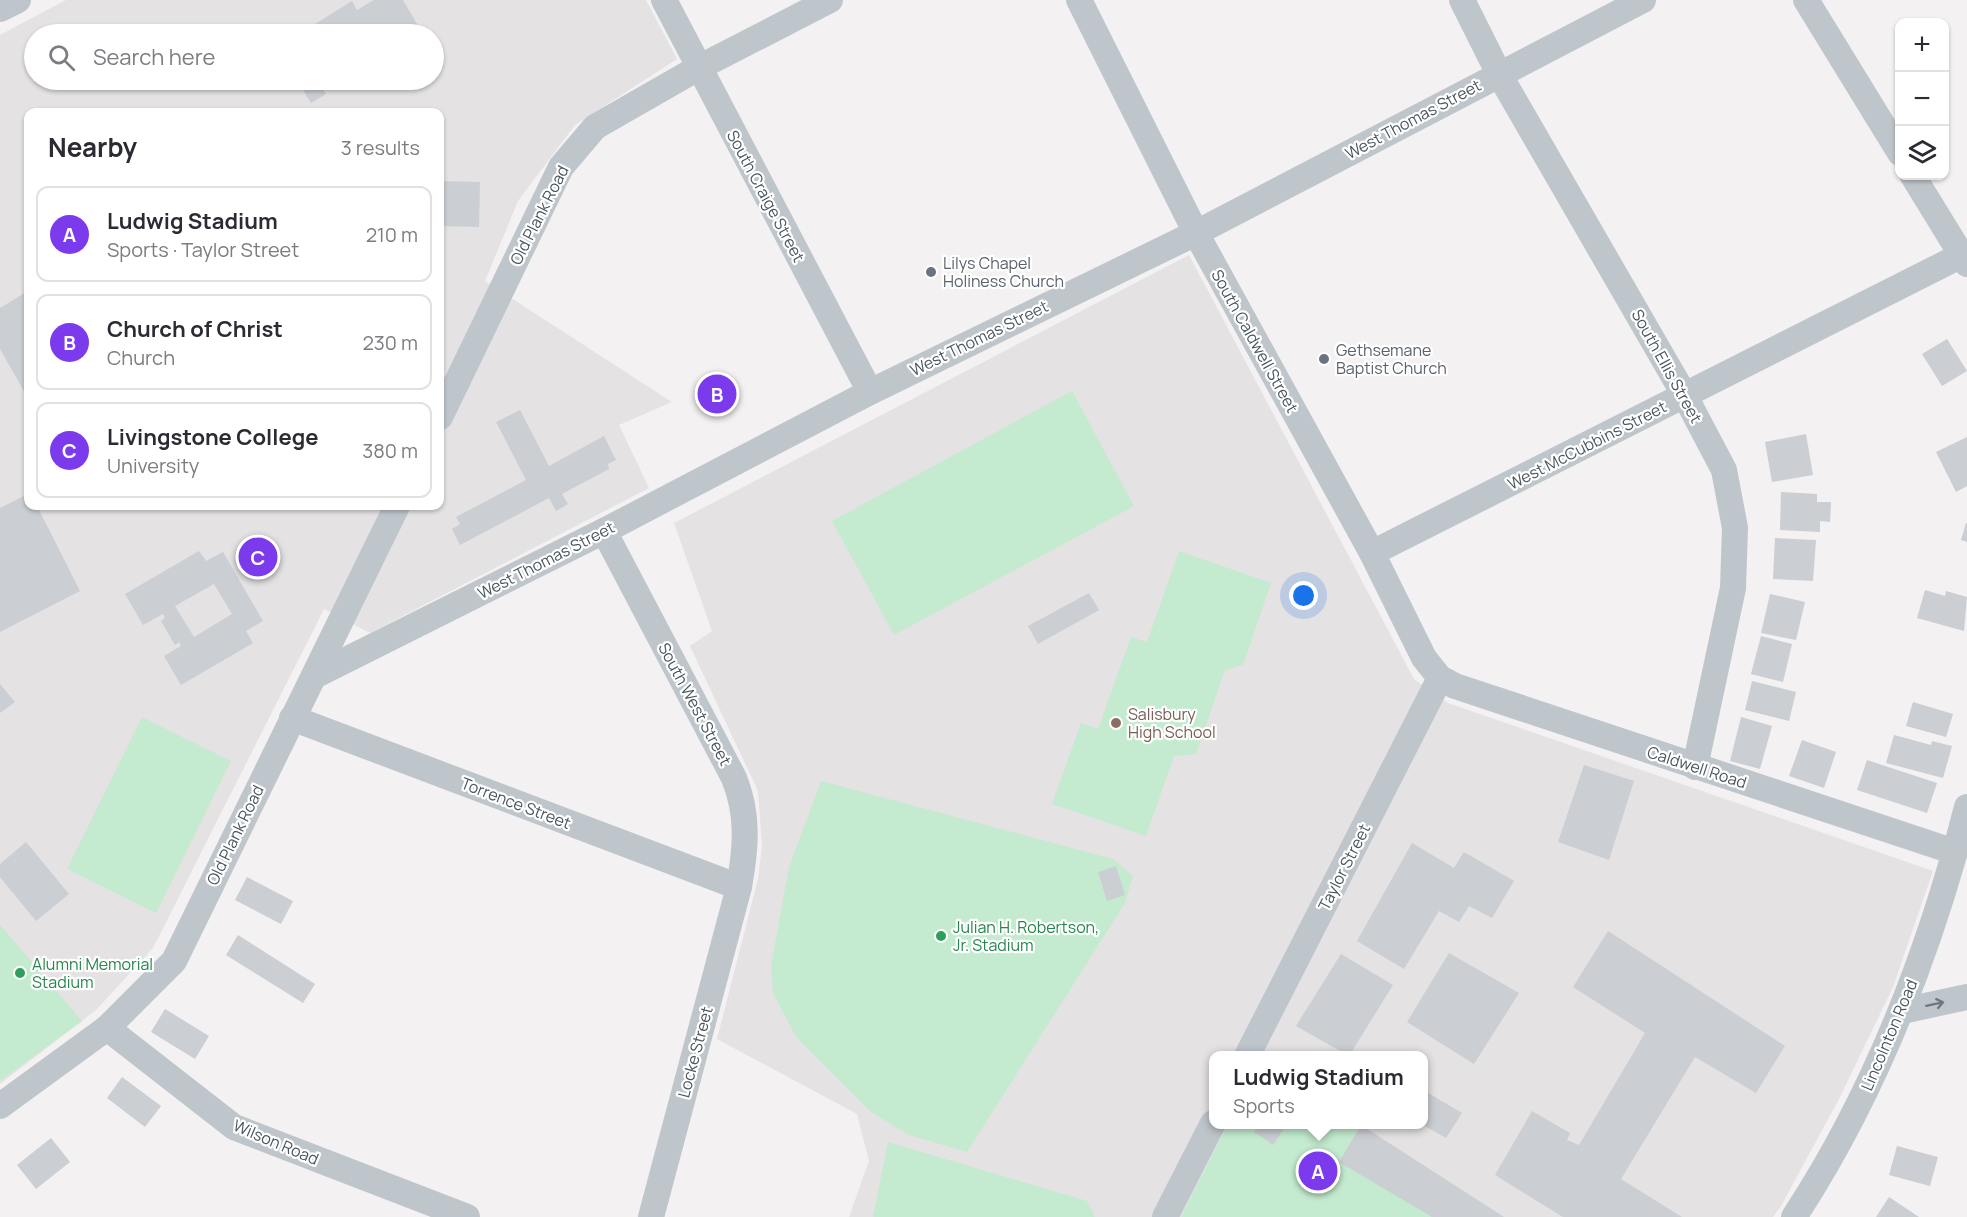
<!DOCTYPE html>
<html lang="en">
<head>
<meta charset="utf-8">
<style>
  body { margin:0; font-family:Manrope,sans-serif; background:#f2f2f3; color:#2b2b33 }
  .controls { position:absolute; right:18px; top:18px; display:grid; overflow:hidden; border-radius:12px; box-shadow:0 2px 4px #0004 }
  .controls button { width:54px; height:54px; display:grid; place-items:center; padding:0; border:0; border-bottom:2px solid #e1e1e2; background:#fff; color:#2b2b33; font:30px sans-serif }
  .you { position:absolute; left:1304px; top:596px; width:21px; height:21px; margin:-15px; border:4px solid #fff; border-radius:50%; background:#1a73e8; box-shadow:0 0 0 9px #1a73e833 }
  .badge { display:grid; place-items:center; width:39px; height:39px; border-radius:50%; background:#7c3aed; color:#fff; font-size:20px; font-weight:700 }
  .pin { position:absolute; translate:-50% -50%; border:3px solid #fff; box-shadow:0 2px 6px #0006 }
  .popup { position:absolute; left:1209px; top:1051px; width:219px; height:78px; box-sizing:border-box; display:grid; place-content:center; border-radius:12px; background:#fff; filter:drop-shadow(0 2px 4px #0005); font-size:20px; white-space:nowrap; color:#7c7c81 }
  .popup b { font-size:22px; color:#2b2b33 }
  .popup::after { content:''; position:absolute; left:50%; top:100%; margin-left:-12px; border:12px solid transparent; border-top-color:#fff }
  .list { margin:0; padding:0; list-style:none }
  h2 { display:flex; justify-content:space-between; align-items:center; height:78px; margin:0; padding:0 24px; font-size:26px }
  h2 small { font-size:20px; font-weight:400; color:#7c7c81 }
  .list li { display:grid; grid-template-columns:39px 1fr auto; gap:18px; align-items:center; box-sizing:border-box; height:96px; margin:0 12px 12px; padding:0 12px; border:2px solid #e1e1e2; border-radius:12px }
  .list b { display:block; font-size:22px; white-space:nowrap }
  .list p { margin:0; font-size:20px; white-space:nowrap; color:#7c7c81 }
  .list em { font-size:20px; font-style:normal; color:#7c7c81 }
  .icon { flex:none; width:33px; height:33px; fill:none; stroke:currentColor; stroke-width:2; stroke-linecap:round; stroke-linejoin:round }
  .map { position:relative; flex:none; width:1967px; height:1217px; overflow:hidden }
  .search { position:absolute; background:#fff; box-shadow:0 2px 4px #0004; left:24px; top:24px; width:420px; height:66px; display:flex; align-items:center; gap:15px; box-sizing:border-box; padding:0 21px; border-radius:33px; color:#7c7c81; font-size:22px }
  .panel { position:absolute; background:#fff; box-shadow:0 2px 4px #0004; left:24px; top:108px; width:420px; height:402px; border-radius:12px }
  .map>svg:first-child { display:block }
</style>
</head>
<body>
<div class="map">
<svg width="1967" height="1217" viewBox="0 0 1967 1217">
  <rect width="100%" height="100%" fill="#f3f1f1"/>
  <g fill="#e4e2e2" fill-rule="evenodd">
    <path d="M66,0h580l31,59 -102,66 -57,76 -33,80 187,121 -53,23 30,63 -279,145 -46,-24 -171,339 -57,62 -96,74v-1049zM34,34h400v46h-400zM28,112h412v394h-412z"/>
    <path d="M1189,255l225,424 34,24 485,168 -40,116 -54,112 -58,107 -8,11h-924l20,-56 -12,-47 -140,-75 41,-160 4,-33 -4,-55 -68,-145 22,-15 -38,-108zM1213,1056h210v68h-210z"/>
  </g>
  <g fill="#c4ebcf">
    <path d="M1072,391l62,115 -240,129 -62,-114z"/>
    <path d="M1179,551l92,32 -28,82 -18,5 -29,84 -22,2 -28,80 -94,-32 29,-81 17,6 33,-92 16,5z"/>
    <path d="M142,717l89,44 -75,152 -89,-44z"/>
    <path d="M821,781l292,78 20,17 -8,27 -158,249 -58,-17 -38,-23 -75,-75 -23,-44 -2,-27 18,-99z"/>
    <path d="M0,925l82,96 -82,60z"/>
    <path d="M1228,1124l132,1 144,92h-323z"/>
    <path d="M888,1142l199,59 8,16h-222z"/>
  </g>
  <g fill="#cbced2" fill-rule="evenodd">
    <path d="M374,0h29l20,34h-105l2,-1 -5,-9 37,-23 5,9z"/>
    <path d="M297,80h42l-16,9 3,5 -15,9z"/>
    <path d="M440,181l40,1 -1,45 -39,-1z"/>
    <path d="M28,291v35l-3,2 3,6v64l-28,-49v-41z"/>
    <path d="M1947,339l20,32 -25,15 -20,-32z"/>
    <path d="M520,410l29,56 55,-30 12,24 -8,4 1,5 -47,25 6,10 -12,7 -7,-13 -89,47 -8,-16 8,-5 -4,-7 70,-37 -30,-58z"/>
    <path d="M1806,434l7,41 -41,7 -7,-40z"/>
    <path d="M1967,437v49l-11,6 -20,-40z"/>
    <path d="M1781,492l36,2v8h14l-1,20 -10,-1v11l-40,-2z"/>
    <path d="M28,494v12h9l43,85 -80,41v-124z"/>
    <path d="M1966,523h1v19l-6,-2z"/>
    <path d="M1775,538l41,2 -3,41 -40,-2z"/>
    <path d="M199,551l7,10 17,-9 40,69 -17,10 7,12 -72,42 -17,-29 17,-10 -2,-4 -4,3 -14,-24 4,-3 -2,-4 -20,11 -18,-31zM214,584l18,30 -38,23 -19,-31z"/>
    <path d="M1925,590l20,6 1,-5 21,6 -3,34 -47,-13z"/>
    <path d="M1089,593l10,17 -61,34 -10,-18z"/>
    <path d="M1770,594l35,8 -9,38 -35,-7z"/>
    <path d="M1761,636l31,8 -9,38 -32,-8z"/>
    <path d="M1752,681l44,11 -7,29 -44,-11z"/>
    <path d="M0,684l15,18 -15,11z"/>
    <path d="M1913,702l40,12 -7,23 -40,-11z"/>
    <path d="M1741,717l31,9 -12,43 -30,-8z"/>
    <path d="M1894,735l37,10 1,-4 20,5 -9,32 -57,-15z"/>
    <path d="M1802,740l34,12 -12,36 -35,-12z"/>
    <path d="M1867,760l70,23 -10,30 -70,-23z"/>
    <path d="M1584,765l50,16 -25,79 -51,-18z"/>
    <path d="M26,842l43,52 -33,27 -36,-44v-13z"/>
    <path d="M1412,843l42,25 10,-16 50,29 -22,37 -23,-12 -10,16 -20,-11 -35,58 -47,-28z"/>
    <path d="M1116,866l9,29 -18,6 -9,-29z"/>
    <path d="M247,877l46,24 -12,23 -46,-24z"/>
    <path d="M1608,931l177,115 -29,47 -61,-36 -74,122 61,38h-119l-68,-42 37,-64 38,22 -3,7 12,5 66,-112 -72,-46z"/>
    <path d="M238,935l77,49 -12,19 -77,-48z"/>
    <path d="M1449,953l70,40 -45,71 -67,-42z"/>
    <path d="M1341,954l52,31 -44,71 -53,-30z"/>
    <path d="M165,1009l44,27 -14,23 -44,-27z"/>
    <path d="M122,1077l39,29 -16,21 -38,-29z"/>
    <path d="M1423,1090l39,23 -16,25 -23,-13z"/>
    <path d="M1259,1124h28l-14,21 -19,-13z"/>
    <path d="M1361,1125l143,92h-72l-93,-55z"/>
    <path d="M51,1138l19,24 -34,27 -19,-24z"/>
    <path d="M1897,1146l41,11 -8,29 -41,-11z"/>
    <path d="M1889,1197l30,20h-43z"/>
  </g>
  <g fill="none" stroke-linecap="round" stroke-linejoin="round">
    <g stroke="#bec6cc" stroke-width="26">
      <path d="M664,0l206,392"/>
      <path d="M1079,0l117,233 176,320 52,105 16,20 15,8 500,166"/>
      <path d="M1462,0l37,74 186,322 39,74 11,58 -2,60 -38,179"/>
      <path d="M1806,0l94,153"/>
      <path d="M0,9l18,-9"/>
      <path d="M1913,176l54,88"/>
      <path d="M440,417l121,-250 34,-40 103,-59 132,-68"/>
      <path d="M604,531l130,247c15,37 12,70 5,109l-88,330"/>
      <path d="M1372,553l590,-298"/>
      <path d="M314,676l290,-145 266,-139 326,-159 447,-233"/>
      <path d="M292,718l447,169"/>
      <path d="M1902,1011l65,-14"/>
      <path d="M107,1028l127,99 233,90"/>
      <path d="M1247,1056l193,-378"/>
      <path d="M0,1106l107,-78 67,-67 223,-455"/>
      <path d="M1165,1217l48,-94"/>
      <path d="M1794,1217c82,-125 136,-266 173,-410"/>
    </g>
  </g>
  <defs><path id="oneway-shaft" d="M-6 0H5M1.5-3L5.5 0L1.5 3" fill="none" stroke-width="1.6" stroke-linecap="round" stroke-linejoin="round" transform="scale(1.5)"/></defs>
  <use stroke="#6d787e" href="#oneway-shaft" transform="translate(1935 1004) rotate(-12)"/>
  <g fill="#6b7280" stroke="#fff" stroke-width="2">
    <circle cx="931" cy="272" r="6"/>
    <circle cx="1324" cy="359" r="6"/>
  </g>
  <circle fill="#8d6e63" stroke="#fff" stroke-width="2" cx="1116" cy="723" r="6"/>
  <g fill="#2e9e5b" stroke="#fff" stroke-width="2">
    <circle cx="941" cy="936" r="6"/>
    <circle cx="20" cy="973" r="6"/>
  </g>
  <g text-anchor="middle" stroke-width="4.5" stroke-linejoin="round" paint-order="stroke">
    <g font-size="16" fill="#4a565c" stroke="#fff">
      <text transform="translate(1413 119) rotate(-28)" y="6">West Thomas Street</text>
      <text transform="translate(766 196) rotate(62)" y="6">South Craige Street</text>
      <text transform="translate(539 215) rotate(-63)" y="6">Old Plank Road</text>
      <text transform="translate(979 338) rotate(-26)" y="6">West Thomas Street</text>
      <text transform="translate(1255 341) rotate(61)" y="6">South Caldwell Street</text>
      <text transform="translate(1667 366) rotate(61)" y="6">South Ellis Street</text>
      <text transform="translate(1587 445) rotate(-27)" y="6">West McCubbins Street</text>
      <text transform="translate(546 560) rotate(-27)" y="6">West Thomas Street</text>
      <text transform="translate(695 704) rotate(62)" y="6">South West Street</text>
      <text transform="translate(1697 767) rotate(18)" y="6">Caldwell Road</text>
      <text transform="translate(516 803) rotate(21)" y="6">Torrence Street</text>
      <text transform="translate(235 835) rotate(-64)" y="6">Old Plank Road</text>
      <text transform="translate(1344 867) rotate(-63)" y="6">Taylor Street</text>
      <text transform="translate(1889 1035) rotate(-67)" y="6">Lincolnton Road</text>
      <text transform="translate(695 1052) rotate(-75)" y="6">Locke Street</text>
      <text transform="translate(276 1142) rotate(23)" y="6">Wilson Road</text>
    </g>
    <g font-size="16" fill="#5b616d" stroke="#fff" text-anchor="start">
      <text x="943" y="269">Lilys Chapel<tspan x="943" dy="18">Holiness Church</tspan></text>
      <text x="1336" y="356">Gethsemane<tspan x="1336" dy="18">Baptist Church</tspan></text>
    </g>
    <g font-size="16" fill="#785e54" stroke="#fff" text-anchor="start">
      <text x="1128" y="720">Salisbury<tspan x="1128" dy="18">High School</tspan></text>
    </g>
    <g font-size="16" fill="#27864d" stroke="#fff" text-anchor="start">
      <text x="953" y="933">Julian H. Robertson,<tspan x="953" dy="18">Jr. Stadium</tspan></text>
      <text x="32" y="970">Alumni Memorial<tspan x="32" dy="18">Stadium</tspan></text>
    </g>
  </g>
</svg>
<div class="controls">
<button>+</button>
<button>−</button>
<button><svg class="icon" aria-label="layers" viewBox="0 0 24 24"><path d="M12 4l9 5-9 5-9-5zM3 14l9 5 9-5"/></svg></button>
</div>
<div class="you"></div>
<div class="pin badge" style="left:1318px;top:1171px">A</div>
<div class="popup"><b>Ludwig Stadium</b>Sports</div>
<div class="pin badge" style="left:717px;top:394px">B</div>
<div class="pin badge" style="left:258px;top:557px">C</div>
<div class="search"><svg class="icon" aria-label="search" viewBox="0 0 24 24"><circle cx="10" cy="10" r="6"/><path d="M15 15l6 6"/></svg>Search here</div>
<section class="panel">
<h2>Nearby<small>3 results</small></h2>
<ul class="list">
<li><span class="badge">A</span><div><b>Ludwig Stadium</b><p>Sports · Taylor Street</p></div><em>210 m</em></li>
<li><span class="badge">B</span><div><b>Church of Christ</b><p>Church</p></div><em>230 m</em></li>
<li><span class="badge">C</span><div><b>Livingstone College</b><p>University</p></div><em>380 m</em></li>
</ul>
</section>
</div>
</body>
</html>
